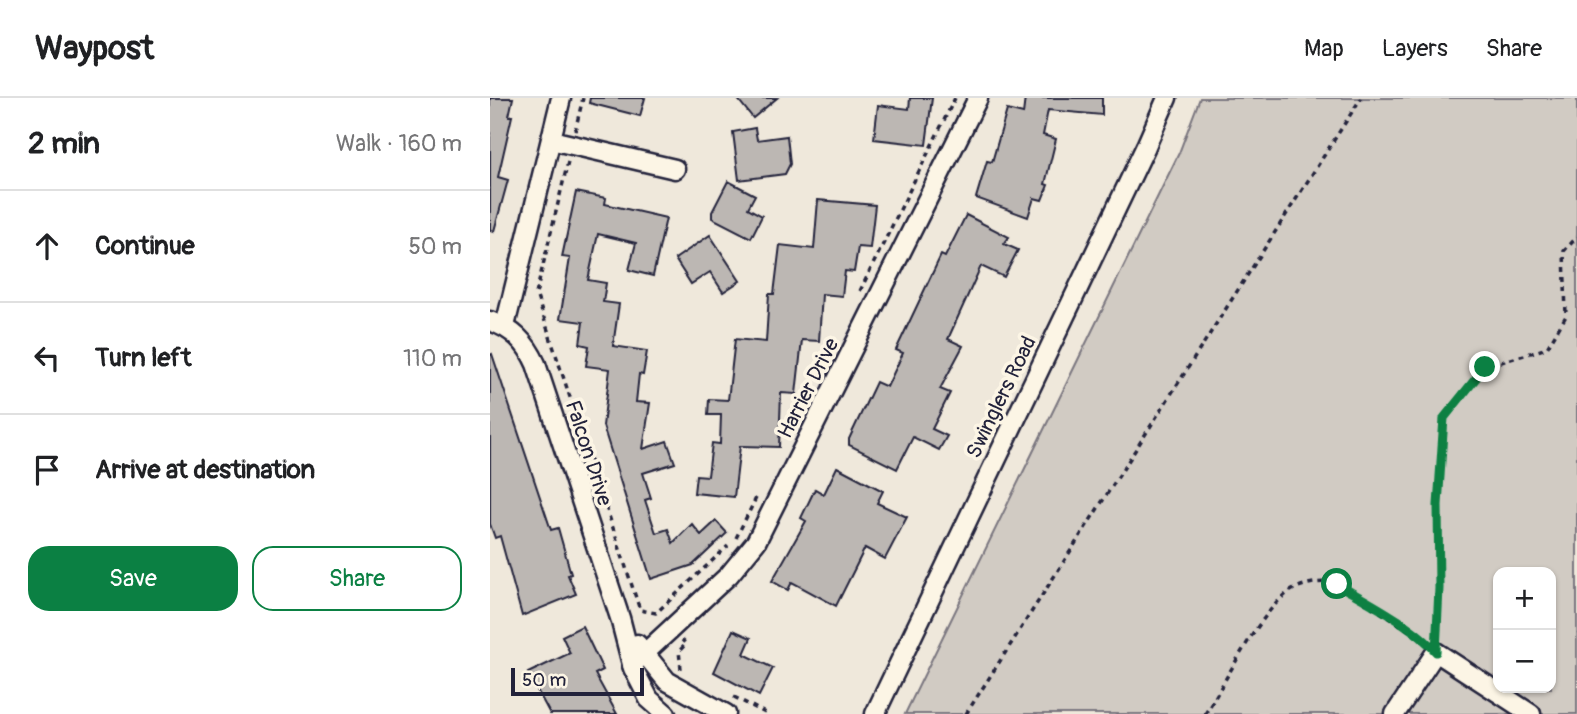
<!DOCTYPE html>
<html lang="en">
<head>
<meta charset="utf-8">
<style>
  body { margin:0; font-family:Pangolin,sans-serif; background:#f2f2f2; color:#202124 }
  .controls { position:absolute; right:21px; bottom:21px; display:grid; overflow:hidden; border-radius:14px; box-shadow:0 2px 5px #0004 }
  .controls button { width:63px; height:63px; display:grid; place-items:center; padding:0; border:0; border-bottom:2px solid #e0e0e0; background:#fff; color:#202124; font:35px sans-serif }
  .scale { position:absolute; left:21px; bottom:18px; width:133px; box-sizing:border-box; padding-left:7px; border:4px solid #22223b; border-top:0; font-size:19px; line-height:24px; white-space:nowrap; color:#22223b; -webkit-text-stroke:5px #fcf5e5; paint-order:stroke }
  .stop { position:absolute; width:21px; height:21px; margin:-16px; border:5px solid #0b8043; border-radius:50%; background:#fff }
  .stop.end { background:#0b8043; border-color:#fff; box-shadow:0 2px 7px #0008 }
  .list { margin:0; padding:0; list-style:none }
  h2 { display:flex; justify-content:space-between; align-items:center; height:91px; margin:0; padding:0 28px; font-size:30px }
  h2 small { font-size:23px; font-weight:400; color:#757577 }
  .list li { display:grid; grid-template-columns:46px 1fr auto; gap:21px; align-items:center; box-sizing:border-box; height:112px; padding:0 28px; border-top:2px solid #e0e0e0 }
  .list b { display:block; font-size:26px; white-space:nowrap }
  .list em { font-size:23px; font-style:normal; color:#757577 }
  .actions { display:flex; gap:14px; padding:21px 28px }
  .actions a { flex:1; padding:16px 0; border:2px solid #0b8043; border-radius:21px; text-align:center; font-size:24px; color:#0b8043 }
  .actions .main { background:#0b8043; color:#fff }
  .icon { flex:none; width:38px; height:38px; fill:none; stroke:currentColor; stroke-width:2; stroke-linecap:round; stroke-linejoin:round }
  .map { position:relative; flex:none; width:1087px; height:616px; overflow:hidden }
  header { display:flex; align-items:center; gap:42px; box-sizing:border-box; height:98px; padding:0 35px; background:#fff; border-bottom:2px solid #e0e0e0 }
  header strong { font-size:33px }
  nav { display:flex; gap:38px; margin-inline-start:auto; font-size:24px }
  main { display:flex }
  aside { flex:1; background:#fff }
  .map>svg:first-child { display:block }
</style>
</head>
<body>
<header>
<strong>Waypost</strong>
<nav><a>Map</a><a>Layers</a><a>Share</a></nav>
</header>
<main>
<aside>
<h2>2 min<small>Walk · 160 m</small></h2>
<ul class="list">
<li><svg class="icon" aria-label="ahead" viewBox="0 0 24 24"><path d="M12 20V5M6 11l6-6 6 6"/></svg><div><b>Continue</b></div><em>50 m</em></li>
<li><svg class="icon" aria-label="left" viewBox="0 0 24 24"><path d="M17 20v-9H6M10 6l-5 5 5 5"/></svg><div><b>Turn left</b></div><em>110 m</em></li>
<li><svg class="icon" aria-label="arrive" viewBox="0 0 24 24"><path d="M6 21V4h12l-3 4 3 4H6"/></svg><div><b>Arrive at destination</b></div></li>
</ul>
<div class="actions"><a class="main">Save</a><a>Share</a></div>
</aside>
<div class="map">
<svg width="1087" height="616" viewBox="0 0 1087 616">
  <rect width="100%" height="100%" fill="#efe8db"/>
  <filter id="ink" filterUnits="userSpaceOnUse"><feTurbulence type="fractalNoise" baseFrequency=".0143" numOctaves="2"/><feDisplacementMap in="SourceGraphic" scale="14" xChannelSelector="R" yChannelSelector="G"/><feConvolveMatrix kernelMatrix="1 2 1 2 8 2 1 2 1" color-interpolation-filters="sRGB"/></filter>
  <g filter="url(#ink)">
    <path fill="#d1cbc3" stroke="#7a767f" stroke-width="2" fill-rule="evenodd" d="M710,0h377v616h-672l274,-561zM1008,474h53v116h-53z"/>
    <g fill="#bcb7b3" stroke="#22223b" stroke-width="2">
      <path d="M0,0h23l-4,18h3l-14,61 10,3 -14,51 -4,-1z"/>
      <path d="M100,0h55l-5,18 -51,-13z"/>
      <path d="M247,0h40l-24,20z"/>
      <path d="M420,0h22l-6,47 -52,-6 4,-34 31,4z"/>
      <path d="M535,0h77v17l-54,-5 -5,25 13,4 -11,45 3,1 -6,15 -8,-2 -6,19 -52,-19 11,-37 5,1 15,-52 16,4z"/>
      <path d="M265,30l2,12 30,-4 3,28 -5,10 -46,6 -6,-48z"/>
      <path d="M238,83l27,14 -7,13 14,8 -11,22 -39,-20v-6z"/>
      <path d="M86,94l30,6 -1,6 61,14 -13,58 -24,-6 7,-27 -38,-9 -10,46 18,3 -3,19 16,2 -6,42 34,5 -4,24 -4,-1 -3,28 14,1 -7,46 24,-8 8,22 -32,10 8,25 -6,2 11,33 12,-4 5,14 19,-19 9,11 15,-14 11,12 -34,32 -42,14 -48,-153 7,-57 -24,-3 3,-20 -9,-2 3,-22 -23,-3 10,-61 -8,-1z"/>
      <path d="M328,102l57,5 -5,43 -12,-1 -4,25 -9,-1 -3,25 -20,-2 -3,47 -17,-1 -6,54 -15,-1 -2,54 -39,-1 -6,51 -40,-4 2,-18 12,1 4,-33 8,1 1,-29h-13l1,-16 19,1 7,-61 31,3 3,-48h5l6,-49 34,4z"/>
      <path d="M476,117l43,22 -5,7 14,6 -14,27 -23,-11 -33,73 15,7 -23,43 10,4 -18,36 15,7 -8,14 -26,-13 -16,32 -48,-24v-6l27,-57 11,5 16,-34 -7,-3 45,-95 4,2z"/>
      <path d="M220,137l30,46 -17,11 -13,-20 -19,12 -16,-25z"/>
      <path d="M2,256l59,176 7,-2 13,46 -3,1 8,19 -54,22 -22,-80 -5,2 -5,-14v-169z"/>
      <path d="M347,369l46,24 -6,12 30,14 -22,42 -20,-11 -29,58 -44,-24 -4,8 -16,-9 34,-60 -5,-3 14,-29 9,5z"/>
      <path d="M92,528l21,44 -8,4 22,40h-67l-22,-41 42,-20 -8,-17z"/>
      <path d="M243,532l18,8 -7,16 29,14 -14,28 -45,-24z"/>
    </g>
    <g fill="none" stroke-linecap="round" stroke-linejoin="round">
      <g stroke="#22223b" stroke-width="23">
        <g id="minor">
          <path d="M61,42l124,29"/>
          <path d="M0,223c23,8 36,21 46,43l84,254 13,50 16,31 17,15"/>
          <path d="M15,228l56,-228"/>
          <path d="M147,546l30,37 59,33"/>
          <path d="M142,567l97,-90 27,-33 222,-444"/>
          <path d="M385,616l271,-568 21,-48"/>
          <path d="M905,616l41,-62 95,62"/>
        </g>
      </g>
      <g stroke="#22223b" stroke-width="3.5" stroke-dasharray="5 5" stroke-linecap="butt">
        <path d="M85,33l8,-33"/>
        <path d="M78,64l-32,132 104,316 16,3 72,-67"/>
        <path d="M370,193l95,-193"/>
        <path d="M246,440l20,-40"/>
        <path d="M946,538l3,-48 -1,-83 6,-88 41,-50 62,-19 19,-32 -2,-65 13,-14"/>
        <path d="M191,571l-2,-18 7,-7 -4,-4"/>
        <path d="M244,599l33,17"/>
        <path d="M476,616l395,-616"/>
        <path d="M715,616c21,-33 54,-101 84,-122 13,-9 34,-12 48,-8l89,57"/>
      </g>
      <use href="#minor" stroke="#fcf5e5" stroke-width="18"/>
    </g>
  </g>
  <g fill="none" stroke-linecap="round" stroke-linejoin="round" filter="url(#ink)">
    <path stroke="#0b8043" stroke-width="9" d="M847,486c29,17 78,42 99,68l3,-64 -1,-83 6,-87 41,-51"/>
  </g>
  <g text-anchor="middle" stroke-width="7" stroke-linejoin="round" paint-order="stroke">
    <g font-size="21" fill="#22223b" stroke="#fcf5e5">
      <text transform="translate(318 290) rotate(-63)" y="7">Harrier Drive</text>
      <text transform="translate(511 299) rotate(-64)" y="7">Swinglers Road</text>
      <text transform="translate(99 355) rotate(72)" y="7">Falcon Drive</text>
    </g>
  </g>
</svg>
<div class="controls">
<button>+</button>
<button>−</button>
</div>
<div class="scale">50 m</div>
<div class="stop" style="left:847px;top:486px"></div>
<div class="stop end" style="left:995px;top:269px"></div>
</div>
</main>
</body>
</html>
